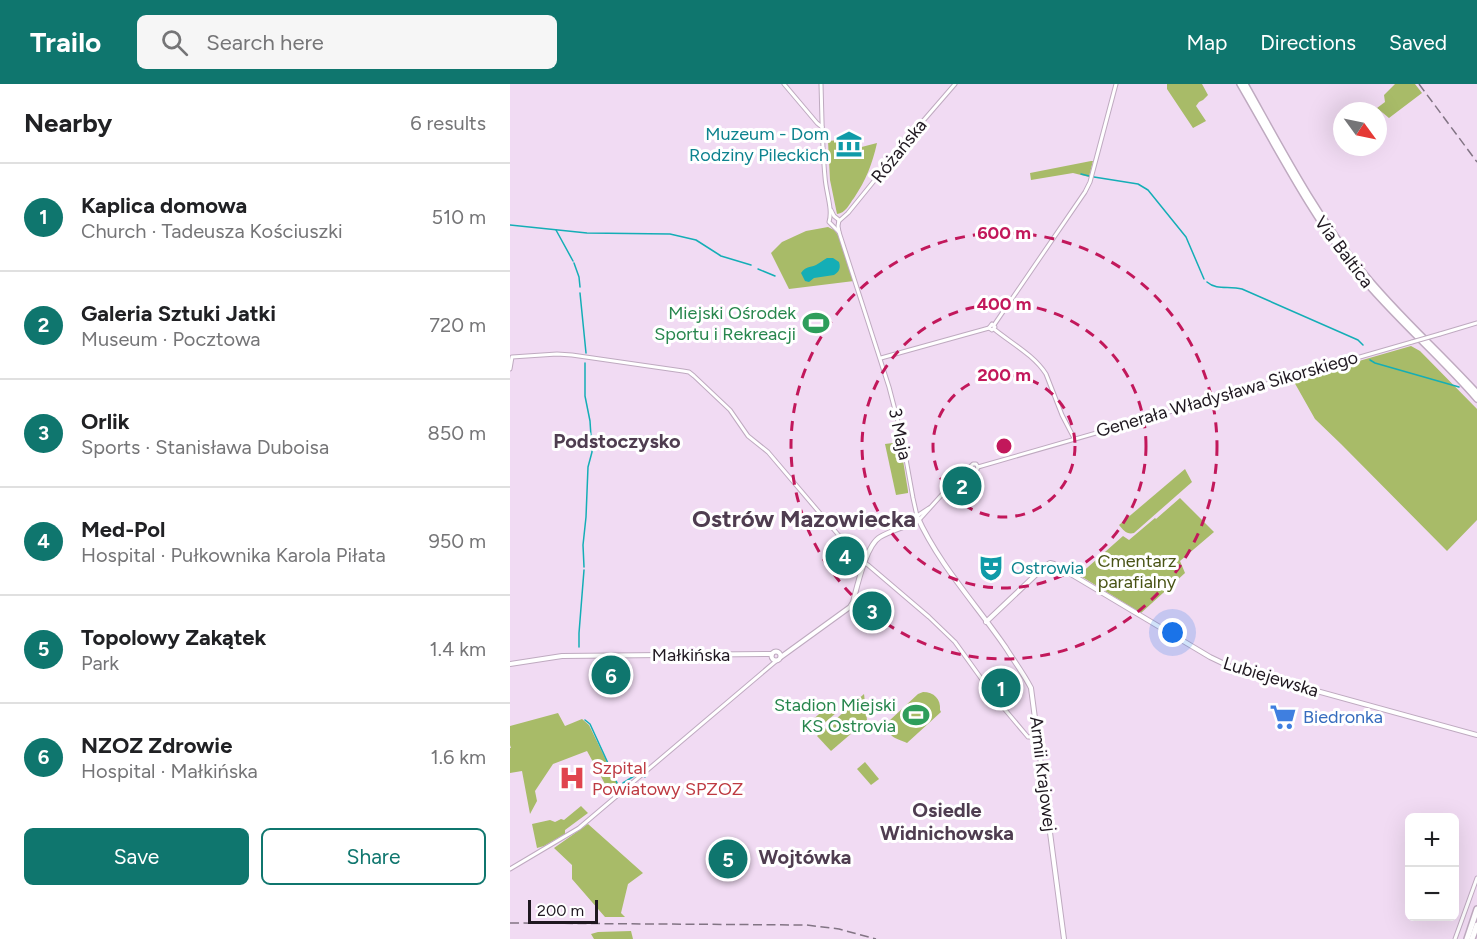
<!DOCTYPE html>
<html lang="en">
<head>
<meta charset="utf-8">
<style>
  body { margin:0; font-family:Figtree,sans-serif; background:#f6f6f6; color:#202124 }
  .controls { position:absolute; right:18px; bottom:18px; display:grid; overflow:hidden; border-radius:9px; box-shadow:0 6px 24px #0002 }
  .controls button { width:54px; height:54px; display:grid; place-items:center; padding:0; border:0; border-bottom:2px solid #e0e0e0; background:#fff; color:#202124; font:30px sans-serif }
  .compass { position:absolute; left:823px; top:18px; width:54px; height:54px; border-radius:50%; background:#fff; box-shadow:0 6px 24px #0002; rotate:123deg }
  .scale { position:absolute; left:18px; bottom:15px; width:70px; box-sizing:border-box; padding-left:6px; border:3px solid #1f1820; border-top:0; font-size:16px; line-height:21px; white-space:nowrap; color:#1f1820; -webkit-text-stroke:4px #fff; paint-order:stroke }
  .you { position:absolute; left:663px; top:549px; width:21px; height:21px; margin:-15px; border:4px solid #fff; border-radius:50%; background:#1a73e8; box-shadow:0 0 0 9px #1a73e833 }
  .badge { display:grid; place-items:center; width:39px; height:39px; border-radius:50%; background:#0f766e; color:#fff; font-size:20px; font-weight:700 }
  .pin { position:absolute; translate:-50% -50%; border:3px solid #fff; box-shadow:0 2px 6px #0006 }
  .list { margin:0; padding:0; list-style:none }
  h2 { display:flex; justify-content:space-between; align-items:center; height:78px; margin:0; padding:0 24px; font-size:26px }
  h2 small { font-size:20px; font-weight:400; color:#757577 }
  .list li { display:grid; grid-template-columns:39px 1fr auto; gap:18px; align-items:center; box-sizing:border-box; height:108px; padding:0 24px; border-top:2px solid #e0e0e0 }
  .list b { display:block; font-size:22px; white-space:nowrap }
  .list p { margin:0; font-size:20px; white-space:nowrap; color:#757577 }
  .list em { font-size:20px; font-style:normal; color:#757577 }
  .actions { display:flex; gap:12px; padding:18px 24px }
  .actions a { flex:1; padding:14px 0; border:2px solid #0f766e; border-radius:9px; text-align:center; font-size:21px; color:#0f766e }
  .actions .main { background:#0f766e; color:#fff }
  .icon { flex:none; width:33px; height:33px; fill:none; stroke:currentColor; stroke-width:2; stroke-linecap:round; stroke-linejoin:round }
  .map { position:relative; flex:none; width:967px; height:855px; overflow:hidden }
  header { display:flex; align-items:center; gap:36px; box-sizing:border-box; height:84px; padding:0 30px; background:#0f766e; color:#fff }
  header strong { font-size:28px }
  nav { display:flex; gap:33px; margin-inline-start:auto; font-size:21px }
  .search { width:420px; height:54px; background:#f6f6f6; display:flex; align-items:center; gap:15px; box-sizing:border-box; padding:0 21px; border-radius:9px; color:#757577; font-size:22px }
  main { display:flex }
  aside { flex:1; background:#fff }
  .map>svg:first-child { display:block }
</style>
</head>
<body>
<header>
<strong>Trailo</strong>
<div class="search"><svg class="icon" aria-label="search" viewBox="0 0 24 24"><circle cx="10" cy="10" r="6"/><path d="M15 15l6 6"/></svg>Search here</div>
<nav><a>Map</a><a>Directions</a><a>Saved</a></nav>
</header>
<main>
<aside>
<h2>Nearby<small>6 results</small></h2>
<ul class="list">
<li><span class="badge">1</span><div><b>Kaplica domowa</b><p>Church · Tadeusza Kościuszki</p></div><em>510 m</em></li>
<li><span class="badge">2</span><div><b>Galeria Sztuki Jatki</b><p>Museum · Pocztowa</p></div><em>720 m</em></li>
<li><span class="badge">3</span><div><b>Orlik</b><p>Sports · Stanisława Duboisa</p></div><em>850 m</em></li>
<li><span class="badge">4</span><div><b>Med-Pol</b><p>Hospital · Pułkownika Karola Piłata</p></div><em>950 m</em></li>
<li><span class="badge">5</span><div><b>Topolowy Zakątek</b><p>Park</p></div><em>1.4 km</em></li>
<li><span class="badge">6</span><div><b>NZOZ Zdrowie</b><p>Hospital · Małkińska</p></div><em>1.6 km</em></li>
</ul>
<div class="actions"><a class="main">Save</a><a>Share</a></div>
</aside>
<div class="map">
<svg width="967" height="855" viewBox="0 0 967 855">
  <rect width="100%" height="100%" fill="#f1dbf3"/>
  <g fill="#a8bb68">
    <path d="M657,0h35l6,11 -5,5 -4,2 -3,4 10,15 -13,7 -26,-39z"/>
    <path d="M885,0h20l7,9 -33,25 -12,-10 8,-6 -1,-7z"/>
    <path d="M342,55l2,10 23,-6c-5,22 -11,37 -23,55 -5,6 -8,15 -17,16l-7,-34 -2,-39z"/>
    <path d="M581,77h2l-4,16 -16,-4 -42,7 -1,-7z"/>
    <path d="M318,143l6,3 4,5 16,46 -65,8 -18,-36 11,-11 24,-11z"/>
    <path d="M901,262l9,5 57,58v111l-30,31 -106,-107 -26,-25 -22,-39z"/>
    <path d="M390,358l8,49v2l-12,2 -11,-51z"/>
    <path d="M675,385l7,13 -58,51c-7,2 -11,-3 -15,-8z"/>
    <path d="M670,414l34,34 -34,29 5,12 -44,40 -62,-38 44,-39 6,4 26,-22 1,1z"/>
    <path d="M358,515l21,21 -9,8 -20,-21z"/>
    <path d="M413,608c11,0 18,7 17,18l1,2 -34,31c-11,-5 -21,-5 -18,-22l29,-27z"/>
    <path d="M354,610l3,26 -36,31 -14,-15z"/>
    <path d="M319,621l7,8 -22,19 -6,-8z"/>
    <path d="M48,629l7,13 17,-7 7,6 31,64 -9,6 -24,-44 -34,13 -18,27 2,10 -7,13 -8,-43 -12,2v-25h1l-1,-3v-19z"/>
    <path d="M355,678l14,17 -8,6 -14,-16z"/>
    <path d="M71,722l7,7 -23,17v4l-21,12 -7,2 -5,-24 18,-4 5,2 6,-3 3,1z"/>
    <path d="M78,740l55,49 -15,11 -7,29 4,4h-20l-33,-38v-14l-18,-17z"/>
    <path d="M219,768l16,17 -7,4h-19l-7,-7z"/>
    <path d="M121,847l2,8h-39l-3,-5 7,-2z"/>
  </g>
  <path fill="#14aeb6" d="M317,174h6l6,4c2,6 0,10 -5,13l-20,3 -5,4 -4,-1 -4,-8c5,-7 8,-5 15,-8 4,-2 7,-5 11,-7z"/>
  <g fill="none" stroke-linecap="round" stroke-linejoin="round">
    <g stroke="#14aeb6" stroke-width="1.5">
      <path d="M571,90l8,2"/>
      <path d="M584,93l44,7 10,6 38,47 18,42"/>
      <path d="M0,141l77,8 83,1 26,6 25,16 30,9"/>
      <path d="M46,146l17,31"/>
      <path d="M64,179l5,14 1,10"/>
      <path d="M248,185l17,7"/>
      <path d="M697,198c10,9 23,3 35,7l116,51 5,5"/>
      <path d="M70,209l6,60"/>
      <path d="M860,276l5,3 84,24"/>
      <path d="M74,483l-1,-22 3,-28 2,-50 4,-15 -2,-31 -5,-25v-33"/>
      <path d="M69,563v-14l5,-63"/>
      <path d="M75,636l5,4 28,61"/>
      <path d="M127,691l6,-4"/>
      <path d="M135,693l1,-2"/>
      <path d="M113,699l11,-7"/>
    </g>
    <g stroke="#bfaac0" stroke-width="5">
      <g id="tertiary">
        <path d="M274,0l33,39 5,4"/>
        <path d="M311,0c1,31 1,62 4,93 1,16 8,32 4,45l10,10"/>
        <path d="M321,126l3,6 5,4 -1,6 1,6 50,155 13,50 11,61 4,18 12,-8"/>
        <path d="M329,137l9,-8 69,-85 38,-44"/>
        <path d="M482,240l3,3 -3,3 -3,-2z"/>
        <path d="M484,241l91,-133 5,-10 26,-98"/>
        <path d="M484,245c17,14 40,26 52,45l16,41 12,23"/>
        <path d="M930,250l37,-11"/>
        <path d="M371,274l108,-30"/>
        <path d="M0,285l2,-12 45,-3 15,1 111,16 6,1 5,4 36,34 18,26 20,16 90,106 10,7 61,52 26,25 41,57 32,38h9"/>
        <path d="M461,387l-1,-4 3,-3h3l2,3 434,-125"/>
        <path d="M409,436l28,-31 24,-18 5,1 2,-5"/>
        <path d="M0,785l69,-41 197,-167"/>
        <path d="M945,855l22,-61"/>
      </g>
    </g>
    <g stroke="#bfaac0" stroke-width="6">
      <g id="secondary">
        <path d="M393,443l14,-11c22,49 59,88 89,132 8,13 18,26 25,40l33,251"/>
        <path d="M476,538l58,-55 6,-4 4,1 156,93 23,11 244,67"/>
        <circle cx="266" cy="572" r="4.5"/>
        <path d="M271,573l69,-50 3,-5c4,-15 13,-57 27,-65 12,-7 26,-10 39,-17"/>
        <path d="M0,580l52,-8 210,-2"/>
      </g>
    </g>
    <g stroke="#bfaac0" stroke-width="8">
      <g id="motorway">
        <path d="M730,0c38,65 71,131 118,189 37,45 81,82 119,126"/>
        <path d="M735,0c36,64 69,129 116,186 35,44 78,81 116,123"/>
        <path d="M957,855l10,-30"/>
        <path d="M962,855l5,-14"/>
      </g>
    </g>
    <use href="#tertiary" stroke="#fff" stroke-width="3"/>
    <use href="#secondary" stroke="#fff" stroke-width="4"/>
    <use href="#motorway" stroke="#fff" stroke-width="5"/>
    <g stroke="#827484" stroke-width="1.5" stroke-dasharray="9 4.5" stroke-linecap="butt">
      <path d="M909,0l58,78"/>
      <path d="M0,839l296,2 33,4 37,10"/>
    </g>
    <g stroke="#bfaac0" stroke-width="5" stroke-linecap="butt">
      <path id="tertiary-bridge" d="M902,258l28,-8"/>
    </g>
    <use href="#tertiary-bridge" stroke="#fff" stroke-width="3"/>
  </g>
  <g fill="none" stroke="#c2185b" stroke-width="3" stroke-dasharray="10 8">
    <circle cx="494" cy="362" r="71"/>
    <circle cx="494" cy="362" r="142"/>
    <circle cx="494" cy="362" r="213"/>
  </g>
  <defs>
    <g id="museum-bare" transform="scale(2.07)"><path d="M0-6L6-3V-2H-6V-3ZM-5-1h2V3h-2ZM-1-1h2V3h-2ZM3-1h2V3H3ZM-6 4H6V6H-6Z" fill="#0f9aa8" stroke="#fff" stroke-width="2.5" paint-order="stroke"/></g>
    <g id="stadium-bare" transform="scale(2.07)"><path d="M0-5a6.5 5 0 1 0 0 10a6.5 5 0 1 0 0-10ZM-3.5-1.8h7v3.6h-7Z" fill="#2e9e5b" stroke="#fff" stroke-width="2.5" paint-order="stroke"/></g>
    <g id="theatre-bare" transform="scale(2.07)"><path d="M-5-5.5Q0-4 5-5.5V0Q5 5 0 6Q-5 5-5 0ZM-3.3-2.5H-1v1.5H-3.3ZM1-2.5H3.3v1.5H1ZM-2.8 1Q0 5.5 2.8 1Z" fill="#0f9aa8" stroke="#fff" stroke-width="2.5" paint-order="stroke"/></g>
    <g id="supermarket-bare" transform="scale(2.07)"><path d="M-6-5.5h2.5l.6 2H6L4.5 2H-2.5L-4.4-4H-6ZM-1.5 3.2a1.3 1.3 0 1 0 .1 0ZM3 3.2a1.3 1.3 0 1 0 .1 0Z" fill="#3f7fe0" stroke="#fff" stroke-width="2.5" paint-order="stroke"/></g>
    <g id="hospital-bare" transform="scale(2.07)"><path d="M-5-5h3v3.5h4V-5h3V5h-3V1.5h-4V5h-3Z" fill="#e0444e" stroke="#fff" stroke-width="2.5" paint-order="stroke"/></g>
  </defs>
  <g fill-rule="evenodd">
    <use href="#museum-bare" x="339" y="60"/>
    <use href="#stadium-bare" x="306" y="239"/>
    <use href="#theatre-bare" x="481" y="484"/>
    <use href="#stadium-bare" x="406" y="631"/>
    <use href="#supermarket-bare" x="773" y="633"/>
    <use href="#hospital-bare" x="62" y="694"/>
  </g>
  <g text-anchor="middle" stroke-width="6" stroke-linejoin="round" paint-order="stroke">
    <g font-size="18" fill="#0d838f" stroke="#fff" text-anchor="end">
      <text x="319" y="56">Muzeum - Dom<tspan x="319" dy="21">Rodziny Pileckich</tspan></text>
      <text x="501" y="490" text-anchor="start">Ostrowia</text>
    </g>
    <g font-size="18" fill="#1f1820" stroke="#fff">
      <text transform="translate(389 67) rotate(-51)" y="6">Różańska</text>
      <text transform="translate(834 168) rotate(53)" y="6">Via Baltica</text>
      <text transform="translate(717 310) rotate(-16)" y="6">Generała Władysława Sikorskiego</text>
      <text transform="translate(390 350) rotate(78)" y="6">3 Maja</text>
      <text x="181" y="577">Małkińska</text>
      <text transform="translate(761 593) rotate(17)" y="6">Lubiejewska</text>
      <text transform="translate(533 690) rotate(83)" y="6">Armii Krajowej</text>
    </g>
    <g font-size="18" fill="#27864d" stroke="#fff" text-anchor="end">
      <text x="286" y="235">Miejski Ośrodek<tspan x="286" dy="21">Sportu i Rekreacji</tspan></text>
      <text x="386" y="627">Stadion Miejski<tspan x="386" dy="21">KS Ostrovia</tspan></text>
    </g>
    <g font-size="18" fill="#495416" stroke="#fff">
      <text x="627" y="483">Cmentarz<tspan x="627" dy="21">parafialny</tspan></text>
    </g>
    <g font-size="18" fill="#366cbe" stroke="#fff" text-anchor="start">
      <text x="793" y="639">Biedronka</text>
    </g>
    <g font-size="18" fill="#be3a42" stroke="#fff" text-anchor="start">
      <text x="82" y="690">Szpital<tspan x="82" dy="21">Powiatowy SPZOZ</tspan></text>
    </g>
    <g font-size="20" font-weight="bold" fill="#4f3d50" stroke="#fff">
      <text x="107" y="364">Podstoczysko</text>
      <text x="437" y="733">Osiedle<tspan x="437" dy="23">Widnichowska</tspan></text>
      <text x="295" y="780">Wojtówka</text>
    </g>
    <g font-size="24" font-weight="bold" fill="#4f3d50" stroke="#fff">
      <text x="294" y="443">Ostrów Mazowiecka</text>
    </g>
  </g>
  <circle cx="494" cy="362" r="9" fill="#c2185b" stroke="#fff" stroke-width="3"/>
  <g font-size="18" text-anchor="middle" font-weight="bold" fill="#c2185b" stroke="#fff" stroke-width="6" stroke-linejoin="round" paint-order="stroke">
    <text x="494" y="155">600 m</text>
    <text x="494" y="226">400 m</text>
    <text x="494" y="297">200 m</text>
  </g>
</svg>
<div class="controls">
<button>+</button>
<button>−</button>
</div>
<svg class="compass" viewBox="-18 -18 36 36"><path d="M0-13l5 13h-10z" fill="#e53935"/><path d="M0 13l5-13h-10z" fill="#757577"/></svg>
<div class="scale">200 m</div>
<div class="you"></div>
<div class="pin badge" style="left:491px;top:604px">1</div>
<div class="pin badge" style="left:452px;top:402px">2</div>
<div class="pin badge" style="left:362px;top:527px">3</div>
<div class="pin badge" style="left:335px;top:472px">4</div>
<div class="pin badge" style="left:218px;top:775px">5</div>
<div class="pin badge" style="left:101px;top:591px">6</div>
</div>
</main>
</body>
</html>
